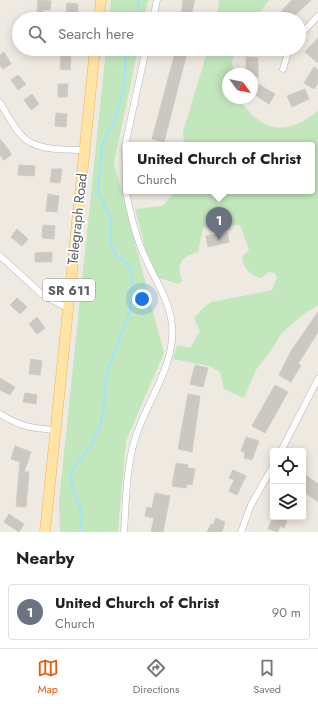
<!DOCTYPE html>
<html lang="en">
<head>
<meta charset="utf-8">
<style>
  body { margin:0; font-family:Jost,sans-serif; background:#f6f6f6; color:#222 }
  .controls { position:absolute; right:12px; bottom:12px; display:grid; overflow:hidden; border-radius:4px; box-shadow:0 2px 10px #0003 }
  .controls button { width:36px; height:36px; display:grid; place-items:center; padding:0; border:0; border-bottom:1px solid #e0e0e0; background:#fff; color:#222; font:20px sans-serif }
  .compass { position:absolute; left:222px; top:68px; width:36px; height:36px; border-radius:50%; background:#fff; box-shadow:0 2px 10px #0003; rotate:122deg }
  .you { position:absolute; left:142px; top:299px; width:14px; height:14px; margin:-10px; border:3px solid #fff; border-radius:50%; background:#1a73e8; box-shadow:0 0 0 6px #1a73e833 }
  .badge { display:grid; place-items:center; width:26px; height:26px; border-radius:50%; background:#ea580c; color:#fff; font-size:13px; font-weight:700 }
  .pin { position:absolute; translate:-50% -33px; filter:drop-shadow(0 1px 2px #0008) }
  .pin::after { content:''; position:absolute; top:21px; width:14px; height:12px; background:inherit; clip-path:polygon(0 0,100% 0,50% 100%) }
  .popup { position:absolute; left:123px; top:142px; width:192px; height:52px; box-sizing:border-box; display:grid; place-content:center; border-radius:4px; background:#fff; filter:drop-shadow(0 1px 3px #0005); font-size:13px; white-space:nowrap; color:#767676 }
  .popup b { font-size:15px; color:#222 }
  .popup::after { content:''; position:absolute; left:50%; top:100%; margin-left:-8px; border:8px solid transparent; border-top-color:#fff }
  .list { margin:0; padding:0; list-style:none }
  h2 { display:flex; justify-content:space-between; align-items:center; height:52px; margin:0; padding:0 16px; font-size:17px }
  h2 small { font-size:13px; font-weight:400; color:#767676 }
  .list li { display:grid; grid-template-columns:26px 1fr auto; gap:12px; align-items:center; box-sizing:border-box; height:56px; margin:0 8px 8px; padding:0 8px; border:1px solid #e0e0e0; border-radius:4px }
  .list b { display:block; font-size:15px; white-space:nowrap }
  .list p { margin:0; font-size:13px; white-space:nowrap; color:#767676 }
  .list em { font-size:13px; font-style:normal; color:#767676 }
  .icon { flex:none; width:22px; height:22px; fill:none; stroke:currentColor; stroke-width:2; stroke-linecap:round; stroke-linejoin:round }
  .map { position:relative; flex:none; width:318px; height:532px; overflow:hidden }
  .search { position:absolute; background:#fff; box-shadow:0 2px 10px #0003; left:12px; right:12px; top:12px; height:44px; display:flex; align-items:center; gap:10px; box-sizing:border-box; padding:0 14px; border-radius:22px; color:#767676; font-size:15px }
  .sheet { height:116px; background:#fff }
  nav { display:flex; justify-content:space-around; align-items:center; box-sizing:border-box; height:56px; border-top:1px solid #e0e0e0; background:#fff; font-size:11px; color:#767676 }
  nav a { display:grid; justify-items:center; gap:2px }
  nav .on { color:#ea580c }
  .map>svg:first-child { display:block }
</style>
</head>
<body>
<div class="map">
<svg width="318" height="532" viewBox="0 0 318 532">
  <rect width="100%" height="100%" fill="#eeeae2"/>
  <g fill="#c3e7bd">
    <path d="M111,0h37l-4,19h-35z"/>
    <path d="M219,0h50l-14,19h-38z"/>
    <path d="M106,49h32l-24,114 50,190 -38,88 -8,91h-58l-1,-31z"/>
    <path d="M208,49h28l-4,13 2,12h-6v24h10c24,33 46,40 80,13v194l-17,11 -19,17 -12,19 -14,18 -12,28 -20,-9 -4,-17 -11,-6 -36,-7 4,-14 13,3 10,-17 -6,-13 9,-10 8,-6 61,-12 5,-13 -3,-4 -5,-1 -8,6c-10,-2 -19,-11 -19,-21l7,-7 -9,-25 -37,3 -5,24c-17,6 -22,10 -16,29l-3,3 -20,-6 -12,-23 -12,-46 27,-3 14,-15h136v-46h-128l-1,-13z"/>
  </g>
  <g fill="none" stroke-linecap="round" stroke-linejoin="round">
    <g stroke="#a1e3ff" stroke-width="2">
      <path d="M138,0v19"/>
      <path d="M80,532l2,-19 -12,-34 1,-7 19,-25 10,-21 4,-21 2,-30 24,-64 3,-23 -3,-22 -14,-11 -5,-12v-23l-13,-29 4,-46 12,-23 10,-34 2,-39"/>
    </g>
  </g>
  <g fill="#cbc7c1" stroke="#d3cbc0">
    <path d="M38,0l13,1 -1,9h-7l-1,5 -5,-1z"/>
    <path d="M183,0h12l-5,19h-9z"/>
    <path d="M292,0h19l-20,19h-17z"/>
    <path d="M67,3l11,1 -1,13 -11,-1z"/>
    <path d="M318,38v25l-13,-11z"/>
    <path d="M176,49h12l-24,93 -12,-3z"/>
    <path d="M4,52l7,12 -8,5 -3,-4v-10z"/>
    <path d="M61,56l10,1 -1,13 -10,-1z"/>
    <path d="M246,57l12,1v19h-6v-3h-6z"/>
    <path d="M314,67l4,3v13l-4,6 -10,-6z"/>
    <path d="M18,75l8,9 -8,6 -7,-10z"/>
    <path d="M58,84h10l-1,13h-9z"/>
    <path d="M258,84l17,10 -6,10 -17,-11z"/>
    <path d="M305,89l4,10 -17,8 -5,-11z"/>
    <path d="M32,94l7,10 -8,6 -7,-10z"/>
    <path d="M56,113l11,1 -1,13 -11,-1z"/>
    <path d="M0,139l11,14v2l-7,5 -4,-5z"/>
    <path d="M19,165l16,1 -1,10 -16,-1z"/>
    <path d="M52,169h10l-2,14 -10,-1z"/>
    <path d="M48,194l11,2 -2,16 -11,-1z"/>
    <path d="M43,225l12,1 -1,13 -12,-1z"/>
    <path d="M17,229l11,10 -6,7 -11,-9z"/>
    <path d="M227,232l2,10 -21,5 -2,-11z"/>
    <path d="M52,252v10h-17v-9z"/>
    <path d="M17,298l10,9 -7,7 -10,-9z"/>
    <path d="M318,312v20l-20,32 3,1 -10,17 -12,-7 12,-24z"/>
    <path d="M37,317l8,11 -8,6 -8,-10z"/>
    <path d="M31,359l11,2 -2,14 -11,-1z"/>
    <path d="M195,365l13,3 -5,19 -13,-3z"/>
    <path d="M0,378l15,9 -5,8 -10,-5z"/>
    <path d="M275,385l13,7 -23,41 -13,-7z"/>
    <path d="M25,393l12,2 -1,9 -13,-2z"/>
    <path d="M188,394l12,2 -8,56 -14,-3z"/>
    <path d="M246,437l13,4 -7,19 -8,-2 1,-5 -4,-2z"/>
    <path d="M15,446l16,6 -7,20h5l-3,35 -10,-1 4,-44 -9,-3z"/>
    <path d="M176,463l12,2v3l7,1 -3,16 -5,-1 -1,4 -14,-2z"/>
    <path d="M233,470l13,6 -9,19 -8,-4 5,-11 -5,-2z"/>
    <path d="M303,473l15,11v18l-15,-11z"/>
    <path d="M155,493l15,3 -7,36h-12l3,-14 -9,-2 2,-9 5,1z"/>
    <path d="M9,514l15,10 -5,8 -15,-10z"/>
    <path d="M273,517h9l5,3 -3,8 -4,-2 -2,6 -10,-3z"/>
    <path d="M216,518l9,4 -3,10h-15l4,-8 2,1z"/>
  </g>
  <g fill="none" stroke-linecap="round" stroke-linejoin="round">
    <g stroke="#b3b6ba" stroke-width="7">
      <g id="minor">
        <path d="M153,19l4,-19"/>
        <path d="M299,36l19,-20"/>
        <path d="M283,69l6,-20"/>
        <path d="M0,103c8,12 16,30 28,38 15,10 39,8 56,9"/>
        <path d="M126,191l-1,-45 21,-97"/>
        <path d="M0,256l44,40 24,12"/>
        <path d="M0,414c22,13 30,14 55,16"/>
        <path d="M281,451l37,-72"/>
        <path d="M124,532c2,-30 2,-64 11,-93 11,-37 41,-74 37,-114 -3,-26 -18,-47 -28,-70 -9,-20 -14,-42 -18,-64"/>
        <path d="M241,532l10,-27 22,-39"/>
      </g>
    </g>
    <g stroke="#f8b251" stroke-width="11">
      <g id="primary">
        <path d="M99,19l2,-19"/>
        <path d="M45,532l50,-483"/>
      </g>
    </g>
    <use href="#minor" stroke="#fff" stroke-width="6"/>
    <use href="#primary" stroke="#ffe4a6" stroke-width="10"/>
  </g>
  <g text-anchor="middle" stroke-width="3.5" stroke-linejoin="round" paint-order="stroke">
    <rect fill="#fff" stroke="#8c9092" stroke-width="1" x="43" y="279" width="52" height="22" rx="3"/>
    <g font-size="13" font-weight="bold" fill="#5a6064">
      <text x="69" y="295">SR 611</text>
    </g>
    <g font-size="14" fill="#5a6064" stroke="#fff">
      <text transform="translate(77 219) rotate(-84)" y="5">Telegraph Road</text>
    </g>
  </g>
</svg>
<div class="controls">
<button><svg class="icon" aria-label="locate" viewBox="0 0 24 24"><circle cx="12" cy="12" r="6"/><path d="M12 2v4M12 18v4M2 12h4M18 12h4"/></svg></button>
<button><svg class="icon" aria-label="layers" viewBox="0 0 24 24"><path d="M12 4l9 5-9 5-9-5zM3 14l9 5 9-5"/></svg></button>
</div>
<svg class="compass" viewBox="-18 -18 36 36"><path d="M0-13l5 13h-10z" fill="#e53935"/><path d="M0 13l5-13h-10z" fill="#767676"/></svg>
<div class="you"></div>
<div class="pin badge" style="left:219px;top:240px;background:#6b7280">1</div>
<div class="popup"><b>United Church of Christ</b>Church</div>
<div class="search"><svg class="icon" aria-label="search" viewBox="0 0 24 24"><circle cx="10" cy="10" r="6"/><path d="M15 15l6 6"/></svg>Search here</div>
</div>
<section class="sheet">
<h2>Nearby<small></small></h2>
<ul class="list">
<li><span class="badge" style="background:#6b7280">1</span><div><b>United Church of Christ</b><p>Church</p></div><em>90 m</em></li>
</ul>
</section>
<nav>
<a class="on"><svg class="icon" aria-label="map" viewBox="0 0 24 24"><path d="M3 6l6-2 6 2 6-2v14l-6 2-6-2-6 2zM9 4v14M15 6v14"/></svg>Map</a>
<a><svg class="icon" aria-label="directions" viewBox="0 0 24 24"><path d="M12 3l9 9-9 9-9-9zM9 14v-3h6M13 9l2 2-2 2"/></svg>Directions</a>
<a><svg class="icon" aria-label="saved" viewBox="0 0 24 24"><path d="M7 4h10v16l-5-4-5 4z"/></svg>Saved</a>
</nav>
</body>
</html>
